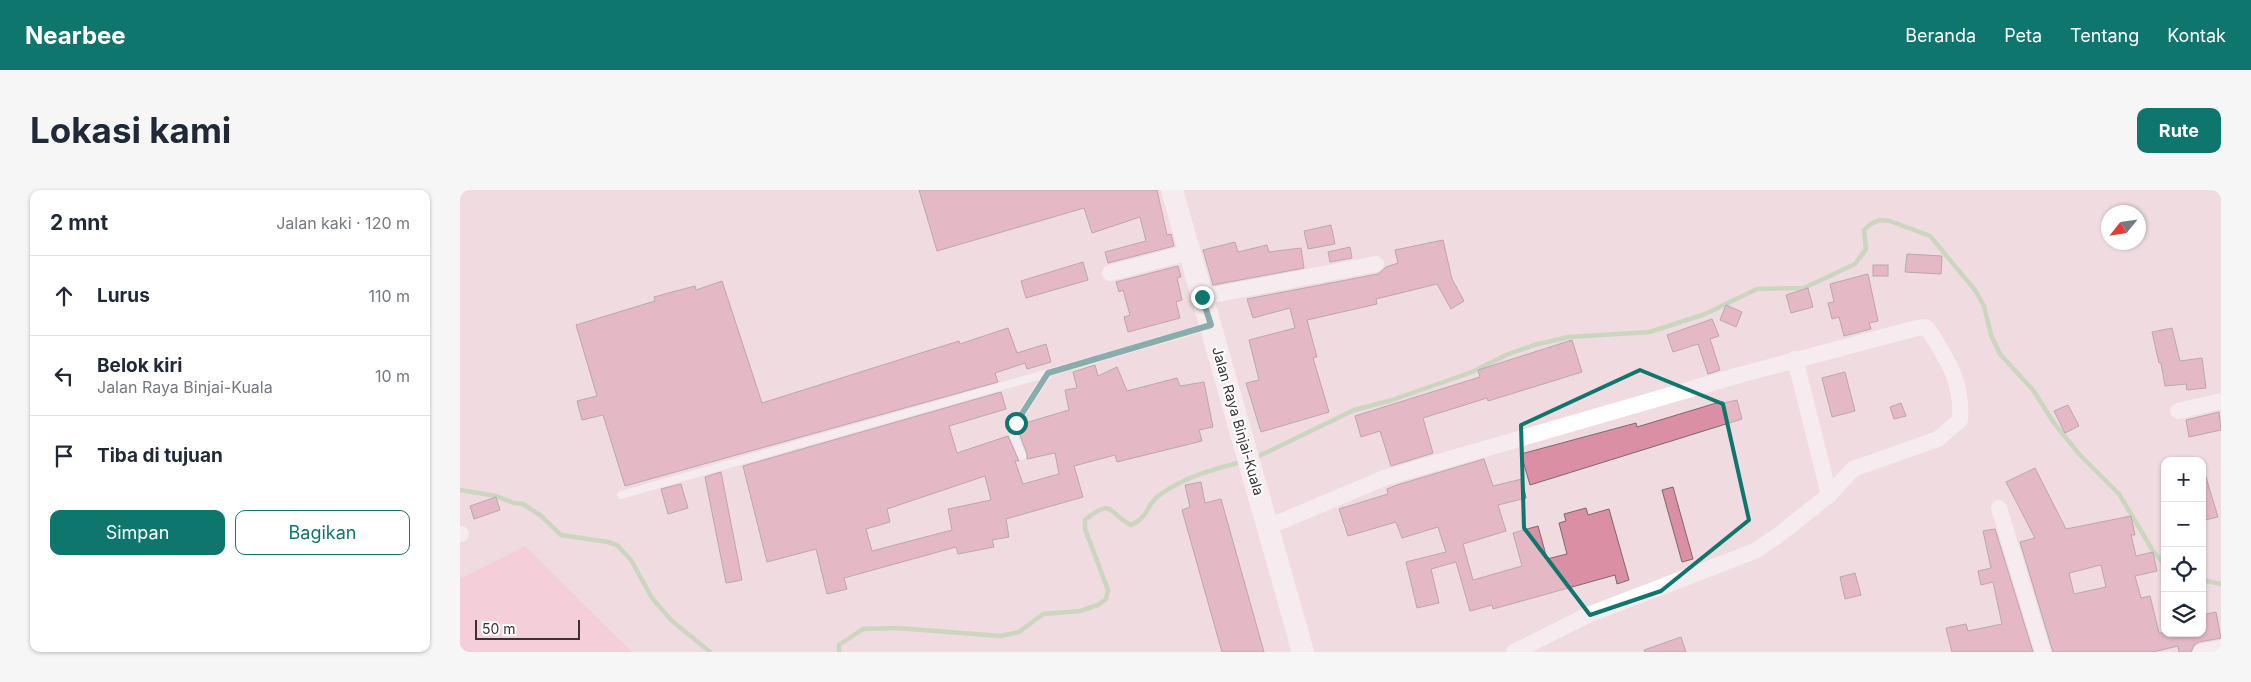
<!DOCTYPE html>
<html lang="id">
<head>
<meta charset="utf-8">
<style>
  body { margin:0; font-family:Inter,sans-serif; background:#f6f6f7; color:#1f2937 }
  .controls { position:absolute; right:15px; bottom:15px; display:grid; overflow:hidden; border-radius:10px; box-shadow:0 1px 4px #0004 }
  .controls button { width:45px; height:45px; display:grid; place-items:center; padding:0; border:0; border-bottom:1px solid #e0e1e3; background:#fff; color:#1f2937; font:25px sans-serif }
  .compass { position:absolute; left:1641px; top:15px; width:45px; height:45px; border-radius:50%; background:#fff; box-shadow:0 1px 4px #0004; rotate:240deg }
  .scale { position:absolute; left:15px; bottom:12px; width:105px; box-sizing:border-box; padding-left:5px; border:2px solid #393234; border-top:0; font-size:14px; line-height:18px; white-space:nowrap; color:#393234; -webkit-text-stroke:4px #fff; paint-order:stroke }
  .stop { position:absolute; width:15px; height:15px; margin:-11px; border:4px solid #0f766e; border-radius:50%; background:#fff }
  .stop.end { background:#0f766e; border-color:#fff; box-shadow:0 1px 5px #0008 }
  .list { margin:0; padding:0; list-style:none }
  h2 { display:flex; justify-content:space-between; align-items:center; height:65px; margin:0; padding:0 20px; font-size:21px }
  h2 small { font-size:16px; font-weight:400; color:#747a83 }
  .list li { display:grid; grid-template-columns:32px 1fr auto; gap:15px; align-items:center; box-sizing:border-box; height:80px; padding:0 20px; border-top:1px solid #e0e1e3 }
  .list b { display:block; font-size:19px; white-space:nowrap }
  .list p { margin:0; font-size:16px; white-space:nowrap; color:#747a83 }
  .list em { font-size:16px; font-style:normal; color:#747a83 }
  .actions { display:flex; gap:10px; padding:15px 20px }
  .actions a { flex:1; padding:11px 0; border:1px solid #0f766e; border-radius:10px; text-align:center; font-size:18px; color:#0f766e }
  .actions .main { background:#0f766e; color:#fff }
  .icon { flex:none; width:28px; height:28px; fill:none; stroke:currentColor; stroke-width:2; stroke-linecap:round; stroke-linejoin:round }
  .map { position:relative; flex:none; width:1761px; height:462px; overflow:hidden; border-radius:10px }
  header { display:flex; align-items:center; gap:30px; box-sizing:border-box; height:70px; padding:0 25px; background:#0f766e; color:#fff }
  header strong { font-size:24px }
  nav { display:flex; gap:28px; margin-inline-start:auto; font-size:18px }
  .intro { display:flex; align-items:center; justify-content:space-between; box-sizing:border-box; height:120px; padding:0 30px }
  h1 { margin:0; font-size:35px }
  .button { padding:12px 22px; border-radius:10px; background:#0f766e; color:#fff; font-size:18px; font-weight:700 }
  main { display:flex; gap:30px; padding:0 30px }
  aside { flex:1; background:#fff; border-radius:10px; box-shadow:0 1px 4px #0004 }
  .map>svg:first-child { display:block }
</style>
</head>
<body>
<header>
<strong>Nearbee</strong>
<nav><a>Beranda</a><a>Peta</a><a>Tentang</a><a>Kontak</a></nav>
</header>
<div class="intro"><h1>Lokasi kami</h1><a class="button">Rute</a></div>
<main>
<aside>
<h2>2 mnt<small>Jalan kaki · 120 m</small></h2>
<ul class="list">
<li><svg class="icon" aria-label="ahead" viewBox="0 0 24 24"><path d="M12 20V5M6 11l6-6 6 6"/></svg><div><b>Lurus</b></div><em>110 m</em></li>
<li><svg class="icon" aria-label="left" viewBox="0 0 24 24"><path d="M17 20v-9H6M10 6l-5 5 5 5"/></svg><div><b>Belok kiri</b><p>Jalan Raya Binjai-Kuala</p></div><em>10 m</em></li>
<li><svg class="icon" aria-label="arrive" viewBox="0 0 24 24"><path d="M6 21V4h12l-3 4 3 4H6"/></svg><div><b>Tiba di tujuan</b></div></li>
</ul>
<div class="actions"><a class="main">Simpan</a><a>Bagikan</a></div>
</aside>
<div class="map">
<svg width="1761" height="462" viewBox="0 0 1761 462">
  <rect width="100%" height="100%" fill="#efdbe0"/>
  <path fill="#fabecf" d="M65,356l107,106h1h-169l-4,-5v-68z"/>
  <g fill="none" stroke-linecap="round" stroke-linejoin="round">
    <g stroke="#a0d197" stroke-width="4.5">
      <path d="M795,268l99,-48 35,-9 83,-29 34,-17 28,-10 35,-8 81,-5 55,-18 52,-25 47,-1 51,-24 11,-15 -2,-19 7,-6 9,-4 10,1 40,15 45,54 9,16 7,29 9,19 33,36 21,33 25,31 40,40 34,57 12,14"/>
      <path d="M0,300l36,6 18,7 9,1 17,11 21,20 47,7 9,3 14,15 21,38 19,22 39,32"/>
      <path d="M1742,390l19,4"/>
      <path d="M379,462v-7l24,-16 34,-1 103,8 19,-4 24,-18 37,-3 18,-6 8,-6 2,-9 -23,-61v-9c29,-23 22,-7 46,5 18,-8 15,-19 26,-28 24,-19 56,-28 85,-35"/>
    </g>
  </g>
  <g fill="#da8fa5" stroke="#7a686d" fill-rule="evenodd">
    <path d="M459,0h238l10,45 4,-1 3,12 -66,17 -3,-11 41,-11 -6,-24 -48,16 -8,-25 -147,43z"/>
    <path d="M871,35l4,19 -27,5 -4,-18z"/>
    <path d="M983,50l9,39 12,22 -13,8 -14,-25 -61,15 1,5 -70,16 10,37 -4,1 16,54 -68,20 -15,-49 13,-3 -10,-40 46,-12 -5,-20 -37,10 -6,-19 131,-25 8,-7 12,-4 -3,-13z"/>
    <path d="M775,52l3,10 29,-7 2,7 32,-4 3,20 -91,17 -10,-35z"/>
    <path d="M890,57l2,11 -22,4 -2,-10z"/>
    <path d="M1447,64l35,2 -1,18 -36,-2z"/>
    <path d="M623,72l5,18 -62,18 -5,-17z"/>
    <rect x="1413" y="75" width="15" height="11"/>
    <path d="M718,76l3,11 -4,1 5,22 -6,2 4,16 -52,14 -4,-15 6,-2 -7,-25 -4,2 -3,-10z"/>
    <path d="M1408,84l10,47 -9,2 2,6 -27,7 -5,-19 -7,2 -4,-16 6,-1 -4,-18z"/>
    <path d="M262,91l40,122 197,-62 1,3 48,-16 9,25 29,-9 5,18 -24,7 -2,-6 -30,10 3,9 -373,104 -22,-71 -21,5 -5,-19 20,-5 -21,-71 79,-24 -1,-4 18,-5 23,-6 1,4z"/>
    <path d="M1348,98l5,19 -22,6 -5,-18z"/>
    <path d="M1266,115l16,7 -6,15 -16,-7z"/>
    <path d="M1252,129l7,17 -9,3 10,31 -12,4 -10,-30 -25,8 -6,-17z"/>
    <path d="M1712,138l8,33 22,-3 4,30 -19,2 -1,-6 -21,2 -4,-23h-2l-7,-31z"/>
    <path d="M1112,150l10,32 -94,29 -1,-3 -64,20 10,35 -42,13 -11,-35 -19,6 -6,-21 125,-39 -2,-7z"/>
    <path d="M635,175l3,11 19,-9 10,24 50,-13 3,8 24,-4 9,45 -14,3 3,11 -85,21 -2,-7 -41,11 9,31 -77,22 3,18 -17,3 2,7 -36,7 -2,-7 -112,31 3,11 -20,5 -11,-45 -49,13 -24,-96 258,-74 5,17 -57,17 8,27 51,-17 11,25h-4l8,23 36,-10 -4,-21 -28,6v-5l-7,-19v-3l4,-1 -2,-7 47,-14 -4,-20 12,-2 -4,-16zM525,286l6,24 -43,9 4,21 -80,21 -6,-22 24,-7 -3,-13z"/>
    <path d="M1385,182l10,39 -23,6 -10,-39z"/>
    <path d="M1277,210l5,19 -212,66 -9,-31 115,-31 1,4 86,-26 1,2z"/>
    <path d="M1441,213l5,13 -12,3 -4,-12z"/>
    <path d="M1608,215l11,21 -14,7 -11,-22z"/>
    <path d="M1759,222l2,18 -32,7 -3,-17z"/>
    <path d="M1024,269l9,27 29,-7 4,19 -28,7 8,26 -43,13 10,36 49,-14 -9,-33 25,-7 9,33 20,-5 -8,-31 7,-2 -2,-7 22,-6 2,7 21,-6 20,71 -12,4 -2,-9 -122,34 -1,-4 -22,6 -14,-49 -25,7 8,34 -22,5 -11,-46 40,-10 -8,-25 -36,11 -6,-16 -48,14 -9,-27 49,-15 -1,-5 10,-4z"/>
    <path d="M1575,278l31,61 65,-13 4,19h-4l5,21 17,-4 4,19 -22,5 6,22 9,-2 9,37h43v-18l14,-3 5,26 -22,4 -5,3 -3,7h-12l-1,-6 -25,6h-100l-33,-110 15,-4 -29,-56zM1641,375l5,22 -32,7 -5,-21z"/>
    <path d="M261,282l21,108 -16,3 -21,-106z"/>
    <path d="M1742,284h3l13,43 -13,3 -3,-11z"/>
    <path d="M741,292l4,21 16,-4 43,153h-42l-40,-142 8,-3 -5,-22z"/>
    <path d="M221,294l7,24 -20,6 -7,-25z"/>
    <path d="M1213,297l20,72 -11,3 -20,-72z"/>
    <path d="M36,307l4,13 -26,9 -4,-13z"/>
    <path d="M1535,339l38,123h-81l-6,-24 20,-4 2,7 34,-7 -9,-42 -12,3 -3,-14 13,-3 -8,-37z"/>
    <path d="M1395,383l6,22 -16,4 -5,-22z"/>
    <path d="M1221,447l5,15h-41l-1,-2z"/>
  </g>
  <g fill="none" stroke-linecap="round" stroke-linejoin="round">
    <g stroke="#fff" stroke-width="8">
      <path d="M562,266l-8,-20 2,-13 32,-50 161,-47"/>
      <path d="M161,305l427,-122"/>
    </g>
    <g stroke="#fff" stroke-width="16">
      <path d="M650,83l80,-21"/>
      <path d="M742,107l174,-33"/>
      <path d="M1335,169l34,136"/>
      <path d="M1718,221l43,-10"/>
      <path d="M1539,318l44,144"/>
      <path d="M808,337l116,-49 352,-102 181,-48 8,-1 3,2c19,30 35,54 32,91l-22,19 -85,30 -24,26 -49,39 -25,17 -167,64 -74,37"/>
      <path d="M0,344h1"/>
      <path d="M1741,462l20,-4"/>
    </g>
    <path stroke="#fff" stroke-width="22" d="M712,0l131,462"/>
  </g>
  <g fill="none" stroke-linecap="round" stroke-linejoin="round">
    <path stroke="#0f766e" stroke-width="6" d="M556,233l32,-50 163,-48 -9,-28"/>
  </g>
  <path d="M0 0H1761V462H0ZM1180,180l83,34 26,116 -88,71 -71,24 -66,-87 -3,-103z" fill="#efdbe0" fill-opacity=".55" fill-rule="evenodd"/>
  <path fill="none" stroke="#0f766e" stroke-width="4" stroke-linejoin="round" d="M1180,180l83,34 26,116 -88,71 -71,24 -66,-87 -3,-103z"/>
  <g text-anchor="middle" stroke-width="4" stroke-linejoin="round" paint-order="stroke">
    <g font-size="14" fill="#393234" stroke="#fff">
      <text transform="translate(778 231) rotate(74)" y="5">Jalan Raya Binjai-Kuala</text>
    </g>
  </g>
</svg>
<div class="controls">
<button>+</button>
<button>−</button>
<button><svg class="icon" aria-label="locate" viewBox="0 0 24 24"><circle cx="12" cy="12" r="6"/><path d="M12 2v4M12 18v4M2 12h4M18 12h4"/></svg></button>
<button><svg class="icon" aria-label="layers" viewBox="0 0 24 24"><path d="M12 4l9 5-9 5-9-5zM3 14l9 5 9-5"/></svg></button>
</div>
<svg class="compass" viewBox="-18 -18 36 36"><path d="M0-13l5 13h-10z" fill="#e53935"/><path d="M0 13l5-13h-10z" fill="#747a83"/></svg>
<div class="scale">50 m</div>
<div class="stop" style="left:556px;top:233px"></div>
<div class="stop end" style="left:742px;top:107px"></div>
</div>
</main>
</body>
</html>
